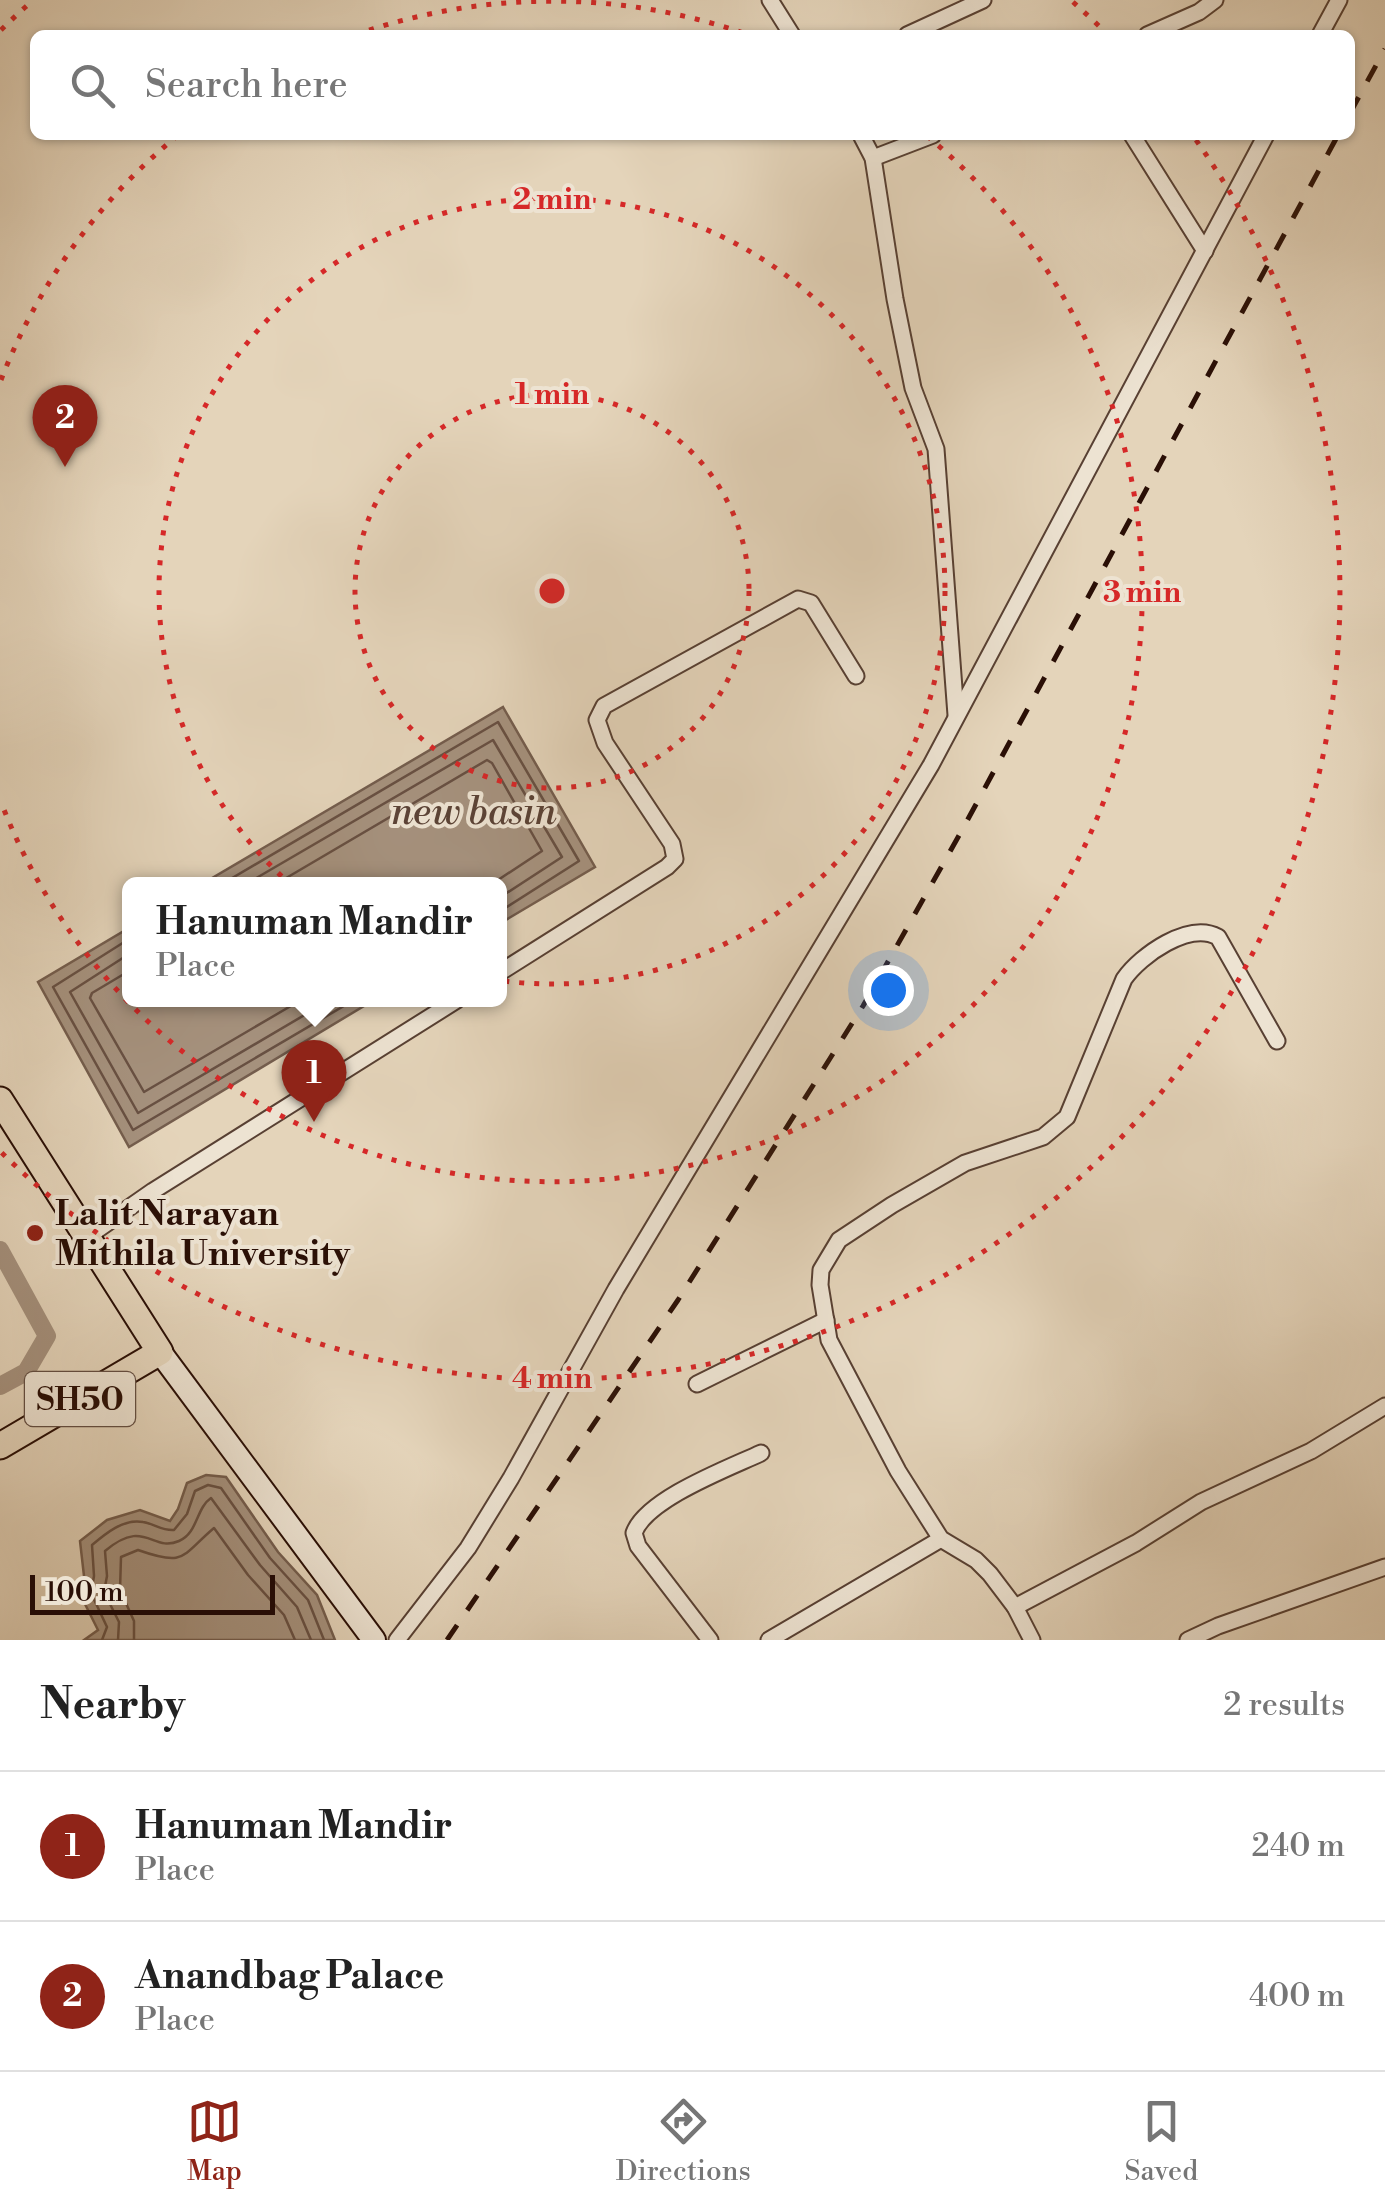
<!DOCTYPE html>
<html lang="en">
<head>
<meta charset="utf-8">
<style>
  body { margin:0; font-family:"Libre Bodoni",serif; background:#f6f6f6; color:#222 }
  .scale { position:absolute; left:30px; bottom:25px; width:245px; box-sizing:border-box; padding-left:10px; border:5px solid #2a0f06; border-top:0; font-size:28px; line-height:35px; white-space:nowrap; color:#2a0f06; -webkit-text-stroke:8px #ede3d2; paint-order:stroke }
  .you { position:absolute; left:888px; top:990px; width:35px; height:35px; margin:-25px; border:8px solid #fff; border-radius:50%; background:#1a73e8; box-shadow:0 0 0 15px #1a73e833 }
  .badge { display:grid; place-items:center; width:65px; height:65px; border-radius:50%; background:#8f2418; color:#fff; font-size:32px; font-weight:700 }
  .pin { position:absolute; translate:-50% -82px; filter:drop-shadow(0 2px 5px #0008) }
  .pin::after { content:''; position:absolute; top:52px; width:35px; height:30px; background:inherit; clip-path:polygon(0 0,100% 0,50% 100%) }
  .popup { position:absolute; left:122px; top:877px; width:385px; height:130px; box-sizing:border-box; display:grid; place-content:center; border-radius:15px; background:#fff; filter:drop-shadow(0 2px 8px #0005); font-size:32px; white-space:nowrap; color:#767676 }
  .popup b { font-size:38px; color:#222 }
  .popup::after { content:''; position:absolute; left:50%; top:100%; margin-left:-20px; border:20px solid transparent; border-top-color:#fff }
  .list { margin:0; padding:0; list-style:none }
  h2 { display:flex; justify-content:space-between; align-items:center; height:130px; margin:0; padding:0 40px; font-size:42px }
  h2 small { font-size:32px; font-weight:400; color:#767676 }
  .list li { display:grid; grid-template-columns:65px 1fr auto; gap:30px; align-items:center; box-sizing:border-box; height:150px; padding:0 40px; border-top:2px solid #e0e0e0 }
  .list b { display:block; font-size:38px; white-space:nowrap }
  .list p { margin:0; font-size:32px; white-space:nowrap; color:#767676 }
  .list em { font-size:32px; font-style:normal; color:#767676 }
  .icon { flex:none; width:55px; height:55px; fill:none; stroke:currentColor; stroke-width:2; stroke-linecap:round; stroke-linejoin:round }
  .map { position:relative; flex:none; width:1385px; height:1640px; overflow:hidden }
  .search { position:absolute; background:#fff; box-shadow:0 2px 8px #0004; left:30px; right:30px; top:30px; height:110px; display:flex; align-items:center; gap:25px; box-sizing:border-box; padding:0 35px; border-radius:15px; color:#767676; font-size:38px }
  .sheet { height:430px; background:#fff }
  nav { display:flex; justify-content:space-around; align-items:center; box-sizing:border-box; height:140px; border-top:2px solid #e0e0e0; background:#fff; font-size:28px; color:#767676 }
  nav a { display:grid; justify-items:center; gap:5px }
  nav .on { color:#8f2418 }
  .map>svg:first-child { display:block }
</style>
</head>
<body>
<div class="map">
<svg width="1385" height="1640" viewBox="0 0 1385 1640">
  <rect width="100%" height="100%" fill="#e4d4ba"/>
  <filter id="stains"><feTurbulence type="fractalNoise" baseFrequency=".002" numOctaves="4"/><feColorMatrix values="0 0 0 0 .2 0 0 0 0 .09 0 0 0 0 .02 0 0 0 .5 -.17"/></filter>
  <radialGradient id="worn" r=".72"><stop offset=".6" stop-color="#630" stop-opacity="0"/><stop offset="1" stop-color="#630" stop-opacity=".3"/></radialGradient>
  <g fill="#a5917d" stroke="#745d4d" stroke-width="2.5">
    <path d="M503,707l92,160 -96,57v-40h-297z"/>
    <path d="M129,928v72h245l-245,147 -91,-165z"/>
    <path d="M206,1475l20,2 52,75 39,43 18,45h-251l14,-10 -18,-36 4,-18 -4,-35 27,-21 33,-10 30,11 8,-12 9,-26z"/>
  </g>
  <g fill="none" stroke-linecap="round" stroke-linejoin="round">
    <g stroke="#685042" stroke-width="2.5">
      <path d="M222,884l276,-162 81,139 -80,51"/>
      <path d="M246,884l247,-144 69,117 -63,41"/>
      <path d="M276,884l211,-124 5,3 50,88 -50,33"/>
      <path d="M129,939l-76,48 80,143 221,-130"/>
      <path d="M129,954l-59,38 68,121 192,-113"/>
      <path d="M129,971l-37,22 -2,5 54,94 157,-92"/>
      <path d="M102,1640l5,-13 -16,-34 3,-17 -2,-31c13,-11 32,-27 51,-23 12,2 19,9 31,8l13,-16 8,-23 13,-6 13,3 49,70 38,42 16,40"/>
      <path d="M118,1640l1,-18 -15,-30 3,-16 -2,-25c40,-34 47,2 74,-10 19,-8 17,-33 32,-43l49,67 37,42 14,33"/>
      <path d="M134,1640v-19l-14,-31 1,-33 17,-7c48,17 43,6 76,-22l34,47 36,40 11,25"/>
    </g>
    <path stroke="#a5917d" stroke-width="18" d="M0,1250l47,86 -21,36 -26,14"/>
    <g stroke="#584033" stroke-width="19">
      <g id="minor">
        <path d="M770,0l22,35"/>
        <path d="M907,35l76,-35"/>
        <path d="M1147,35l52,-23 16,-12"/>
        <path d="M1320,35l19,-35"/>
        <path d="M861,135l12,23 22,141 18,89 23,61 20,266"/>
        <path d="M1132,135l73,116"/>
        <path d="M873,158l60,-23"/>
        <path d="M499,973l168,-106 8,-8 -3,-15 -67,-101 -8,-23 7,-14 194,-107 13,4 45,73"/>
        <path d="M87,1237l66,-46 304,-191"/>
        <path d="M697,1384l129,-64"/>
        <path d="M1015,1607l121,-64 65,-41 110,-51 74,-45"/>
        <path d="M397,1640l71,-92 43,-70 105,-189 315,-524 335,-630"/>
        <path d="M710,1640l-72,-94 -4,-13c12,-34 95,-65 127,-80"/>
        <path d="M769,1640l172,-101"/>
        <path d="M1032,1640l-17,-33 -25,-33 -14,-14 -35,-21 -43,-68 -69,-131 -9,-55 1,-15 18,-30 53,-35 73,-42 78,-26 24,-20 57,-138c17,-24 65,-58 94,-42l59,104"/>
        <path d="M1188,1640l30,-14 167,-59"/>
      </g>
    </g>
    <g stroke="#2a0f06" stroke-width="26">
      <path id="secondary" d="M160,1352l214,288"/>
    </g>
    <g stroke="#2a0f06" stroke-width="29">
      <path id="primary" d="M0,1100l160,252 -160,94"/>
    </g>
    <use href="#minor" stroke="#ede3d2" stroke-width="15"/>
    <use href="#secondary" stroke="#ede3d2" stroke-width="22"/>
    <use href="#primary" stroke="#e4d4ba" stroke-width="25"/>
    <g stroke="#2a0f06" stroke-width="5" stroke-dasharray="18 18" stroke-linecap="butt">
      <path d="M1350,113l35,-64"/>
      <path d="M447,1640l231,-340 185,-294 98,-174 377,-697"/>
    </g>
  </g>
  <g fill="none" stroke="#d62828" stroke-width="5" stroke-dasharray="5 10">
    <circle cx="552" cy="591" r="197"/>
    <circle cx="552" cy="591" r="393"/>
    <path d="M1 380A590 590 0 0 1 177 136M355 35A590 590 0 0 1 749 35M927 136A590 590 0 1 1 1 802"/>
    <path d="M1 30A786 786 0 0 1 31 2M1073 2A786 786 0 0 1 1103 30M1196 140A786 786 0 0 1 1 1152"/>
  </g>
  <circle fill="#8f2418" stroke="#ede3d2" stroke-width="4" cx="35" cy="1233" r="10"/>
  <g text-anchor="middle" stroke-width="8" stroke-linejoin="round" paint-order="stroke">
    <rect fill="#ede3d2" stroke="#644f43" stroke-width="2.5" x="25" y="1372" width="110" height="54" rx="8"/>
    <g font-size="32" font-weight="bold" fill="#2a0f06">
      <text x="80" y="1410">SH50</text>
    </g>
    <g font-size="35" font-weight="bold" fill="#2a0f06" stroke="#ede3d2" text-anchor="start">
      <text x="55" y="1225">Lalit Narayan<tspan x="55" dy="40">Mithila University</tspan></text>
    </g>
    <g font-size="38" font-style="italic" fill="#5b4336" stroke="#ede3d2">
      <text x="474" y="824">new basin</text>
    </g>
  </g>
  <circle cx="552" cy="591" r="15" fill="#d62828" stroke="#ede3d2" stroke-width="5"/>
  <g font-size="30" text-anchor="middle" font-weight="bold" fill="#d62828" stroke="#ede3d2" stroke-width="8" stroke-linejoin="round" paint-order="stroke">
    <text x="552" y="209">2 min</text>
    <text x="552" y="404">1 min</text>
    <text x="1142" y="602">3 min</text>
    <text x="552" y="1388">4 min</text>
  </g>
  <rect width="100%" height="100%" filter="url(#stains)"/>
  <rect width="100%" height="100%" fill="url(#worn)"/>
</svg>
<div class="scale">100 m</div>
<div class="you"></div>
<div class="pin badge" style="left:314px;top:1122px">1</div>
<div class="popup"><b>Hanuman Mandir</b>Place</div>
<div class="pin badge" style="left:65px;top:467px">2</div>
<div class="search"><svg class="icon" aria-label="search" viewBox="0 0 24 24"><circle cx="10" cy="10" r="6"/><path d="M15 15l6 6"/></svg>Search here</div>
</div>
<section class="sheet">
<h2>Nearby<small>2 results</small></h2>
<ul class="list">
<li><span class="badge">1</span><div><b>Hanuman Mandir</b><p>Place</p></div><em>240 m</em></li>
<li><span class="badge">2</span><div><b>Anandbag Palace</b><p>Place</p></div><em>400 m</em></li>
</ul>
</section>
<nav>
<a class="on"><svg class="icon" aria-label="map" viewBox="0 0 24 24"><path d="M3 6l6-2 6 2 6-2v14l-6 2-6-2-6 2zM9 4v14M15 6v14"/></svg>Map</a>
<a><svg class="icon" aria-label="directions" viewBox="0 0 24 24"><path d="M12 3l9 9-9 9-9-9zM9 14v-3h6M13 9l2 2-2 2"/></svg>Directions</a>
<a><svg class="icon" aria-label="saved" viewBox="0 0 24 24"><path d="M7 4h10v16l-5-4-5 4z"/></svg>Saved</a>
</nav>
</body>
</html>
